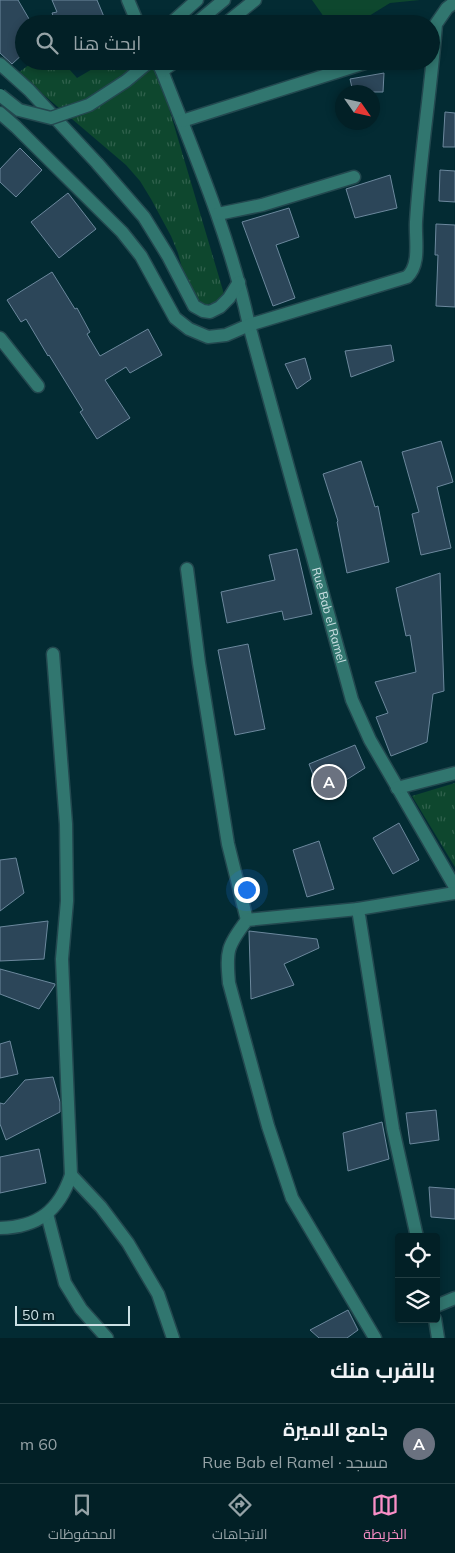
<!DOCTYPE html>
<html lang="ar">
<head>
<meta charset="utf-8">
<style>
  body { margin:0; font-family:Mulish,Cairo,sans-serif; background:#0c282e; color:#f1f3f6; direction:rtl }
  .controls { position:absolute; right:15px; bottom:15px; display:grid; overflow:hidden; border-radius:5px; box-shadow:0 2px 8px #0003 }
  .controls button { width:45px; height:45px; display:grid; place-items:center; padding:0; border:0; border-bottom:1px solid #233e43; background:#022026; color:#f1f3f6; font:25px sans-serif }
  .compass { position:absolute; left:335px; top:85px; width:45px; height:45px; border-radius:50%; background:#022026; box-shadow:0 2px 8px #0003; rotate:124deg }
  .scale { position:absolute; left:15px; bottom:12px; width:115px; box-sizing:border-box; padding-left:5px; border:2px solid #cce0e4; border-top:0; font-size:14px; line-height:18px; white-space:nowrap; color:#cce0e4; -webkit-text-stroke:4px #042127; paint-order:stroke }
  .you { position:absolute; left:246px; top:889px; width:18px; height:18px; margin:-12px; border:4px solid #fff; border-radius:50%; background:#1a73e8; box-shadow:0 0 0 8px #1a73e833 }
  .badge { display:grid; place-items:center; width:32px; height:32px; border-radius:50%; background:#fa8fc7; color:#fff; font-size:16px; font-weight:700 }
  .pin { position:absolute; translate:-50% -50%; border:2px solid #fff; box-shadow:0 1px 5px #0006 }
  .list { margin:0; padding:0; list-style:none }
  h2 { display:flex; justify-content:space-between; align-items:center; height:65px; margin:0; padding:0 20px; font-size:21px }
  h2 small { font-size:16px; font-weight:400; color:#96a3a7 }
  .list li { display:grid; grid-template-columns:32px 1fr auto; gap:15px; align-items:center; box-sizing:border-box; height:80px; padding:0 20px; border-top:1px solid #233e43 }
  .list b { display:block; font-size:19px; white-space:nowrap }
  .list p { margin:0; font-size:16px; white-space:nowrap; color:#96a3a7 }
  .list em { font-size:16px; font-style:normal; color:#96a3a7 }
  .icon { flex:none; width:28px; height:28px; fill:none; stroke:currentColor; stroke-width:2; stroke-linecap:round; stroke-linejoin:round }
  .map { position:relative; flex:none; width:455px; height:1338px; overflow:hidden; direction:ltr }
  .search { position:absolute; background:#022026; box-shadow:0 2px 8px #0003; left:15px; right:15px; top:15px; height:55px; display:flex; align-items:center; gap:12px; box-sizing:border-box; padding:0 18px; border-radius:28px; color:#96a3a7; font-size:19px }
  .sheet { height:145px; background:#022026 }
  nav { display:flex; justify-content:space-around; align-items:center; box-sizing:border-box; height:70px; border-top:1px solid #233e43; background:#022026; font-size:14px; color:#96a3a7 }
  nav a { display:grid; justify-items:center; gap:2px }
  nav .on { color:#fa8fc7 }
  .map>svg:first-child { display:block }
</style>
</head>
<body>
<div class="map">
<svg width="455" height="1338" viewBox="0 0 455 1338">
  <defs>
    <pattern id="grass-tufts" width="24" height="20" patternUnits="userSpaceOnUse" patternTransform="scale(1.25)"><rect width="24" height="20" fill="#0e472e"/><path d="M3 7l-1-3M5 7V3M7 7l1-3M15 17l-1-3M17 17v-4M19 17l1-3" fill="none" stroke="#30614c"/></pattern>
  </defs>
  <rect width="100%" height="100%" fill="#032b33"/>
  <g fill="url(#grass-tufts)">
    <path d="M34,61h28l15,17 29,-17h49l69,233 -8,8 -12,3 -6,-2 -9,-9 -11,-41 -7,-17 -20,-37 -11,-18 -14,-16 -108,-92z"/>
    <path d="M455,783v84l-43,-71z"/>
  </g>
  <path fill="#0e472e" d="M312,0h108l-30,3 -34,21h-27z"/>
  <g fill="#2c4659" stroke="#6c889d">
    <path d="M0,0h18l14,24h-8v29l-12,11 -12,-11z"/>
    <path d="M52,0h45l10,24h-51l-4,-11 5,-1z"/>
    <path d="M384,73l-1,19h-30l-3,-13z"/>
    <path d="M445,112l10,1v34h-12z"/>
    <path d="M20,148l22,22 -26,27 -16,-15v-13z"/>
    <path d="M440,170l15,1v31l-16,-1z"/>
    <path d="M390,175l7,33 -42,10 -9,-29z"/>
    <path d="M68,193l28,36 -37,29 -28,-36z"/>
    <path d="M289,208l10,29 -23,8 19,53 -22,8 -31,-84z"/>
    <path d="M436,224l19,1v82l-19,-1 2,-51h-3z"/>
    <path d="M52,272l23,37 2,-1 13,24 -3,2 13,22 48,-27 14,26 -32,18 -4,-6 -21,13 25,38 -33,21 -17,-27 3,-2 -34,-55 -1,1 -22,-37 -5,3 -14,-22z"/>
    <path d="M391,345l3,16 -43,16 -6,-26z"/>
    <path d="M305,358l6,21 -14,10 -12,-25z"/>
    <path d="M441,441l12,41 -16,5 14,61 -30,7 -9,-41 7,-2 -17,-60z"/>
    <path d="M361,461l14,46 3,-1 11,56 -42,11 -10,-51 1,-1 -15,-47z"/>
    <path d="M297,549l15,65 -28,6 -2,-9 -55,12 -6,-31 54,-12 -6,-25z"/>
    <path d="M440,573l4,118 -11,3 -6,48 -36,14 -15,-39 12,-4 -13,-31 41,-10 -6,-37 -4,1 -10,-48z"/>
    <path d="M248,644l17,85 -30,6 -17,-85z"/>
    <path d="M355,745l10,23 -44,28 -12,-32z"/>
    <path d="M399,823l20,37 -26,14 -20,-36z"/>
    <path d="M319,841l15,48 -27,8 -14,-47z"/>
    <path d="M16,858l8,35 -24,18v-51z"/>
    <path d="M48,921l-4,38 -44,2v-34z"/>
    <path d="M249,931l68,8 2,9 -35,16 10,21 -43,14z"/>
    <path d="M0,969l55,15v1l-16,24 -39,-15z"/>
    <path d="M10,1041l8,33 -18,4v-34z"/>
    <path d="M53,1077l7,25v10l-54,28 -6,-16v-21l4,1 21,-24z"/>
    <path d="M436,1110l3,30 -29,4 -4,-31z"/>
    <path d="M382,1122l7,37 -41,12 -5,-38z"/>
    <path d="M39,1149l7,34 -46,10v-36z"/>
    <path d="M429,1187l26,2v30l-24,-2z"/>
    <path d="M348,1310l10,20 -11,8h-28l-9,-8z"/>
  </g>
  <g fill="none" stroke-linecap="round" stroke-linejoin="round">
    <g stroke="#23484f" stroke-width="15">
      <g id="minor">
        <path d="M128,0l10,24"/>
        <path d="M170,24l27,-24"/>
        <path d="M195,24l29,-24"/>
        <path d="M225,24l30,-24"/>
        <path id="s1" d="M157,61l5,10c33,84 68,166 87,254l103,375 18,40 85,147"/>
        <path d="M0,64l29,26 68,73 47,54 24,39 26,50 9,5 7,1 10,-5 9,-9 10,-16"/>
        <path d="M162,71l14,-10"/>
        <path d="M0,113l16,14 106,105 19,24 34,62 14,11 19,8 18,-2 23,-10 158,-48c14,-13 8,-37 9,-55 4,-65 15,-132 20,-198l11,-16 8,-6"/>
        <path d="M182,121l189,-60"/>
        <path d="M218,214l44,-9 92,-28"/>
        <path d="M0,338l38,48"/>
        <path d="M187,569l12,94 29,181 19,76"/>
        <path d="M397,788l58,-15"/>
        <path d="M358,909l-111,11c-20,26 -21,31 -18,63l39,143 24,72 83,140"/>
        <path d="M71,1175l30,32 27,36 30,51 15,44"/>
        <path d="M47,1214l18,69 16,26 26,29"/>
        <path d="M0,1228c38,-1 59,-17 71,-53l-9,-216 5,-58 -1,-77 -13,-170"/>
        <path d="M417,1237l-24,-108 -35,-220 97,-16"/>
        <path d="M436,1306l19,-8"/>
        <path d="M435,1319l3,19"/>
      </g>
    </g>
    <use href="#minor" stroke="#31766f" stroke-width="12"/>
    <g stroke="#23484f" stroke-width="15" stroke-linecap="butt">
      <path id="minor-bridge" d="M0,95l19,15 32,8 38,-13 37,-24 24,-20"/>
    </g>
    <use href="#minor-bridge" stroke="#31766f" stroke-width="12"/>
  </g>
  <g text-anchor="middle" stroke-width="5" stroke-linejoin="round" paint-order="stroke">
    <g font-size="12" fill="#cce0e4" stroke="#042127">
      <text dy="4" stroke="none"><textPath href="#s1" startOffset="581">Rue Bab el Ramel</textPath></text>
    </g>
  </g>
</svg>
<div class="controls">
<button><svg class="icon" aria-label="locate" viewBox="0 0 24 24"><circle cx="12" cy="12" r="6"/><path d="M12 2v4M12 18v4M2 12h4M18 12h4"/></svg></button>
<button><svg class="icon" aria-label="layers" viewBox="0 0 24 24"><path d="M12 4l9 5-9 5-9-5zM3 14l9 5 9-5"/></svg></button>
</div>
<svg class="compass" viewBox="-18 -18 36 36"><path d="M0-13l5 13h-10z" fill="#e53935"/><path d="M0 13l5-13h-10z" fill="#96a3a7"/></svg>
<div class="scale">50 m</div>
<div class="you"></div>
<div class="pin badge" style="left:329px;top:782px;background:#6b7280">A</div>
<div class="search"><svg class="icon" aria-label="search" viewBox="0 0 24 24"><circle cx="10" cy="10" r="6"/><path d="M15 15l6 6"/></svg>ابحث هنا</div>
</div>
<section class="sheet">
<h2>بالقرب منك<small></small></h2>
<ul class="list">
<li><span class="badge" style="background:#6b7280">A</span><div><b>جامع الاميرة</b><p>مسجد · Rue Bab el Ramel</p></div><em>60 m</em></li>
</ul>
</section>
<nav>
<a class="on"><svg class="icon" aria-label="map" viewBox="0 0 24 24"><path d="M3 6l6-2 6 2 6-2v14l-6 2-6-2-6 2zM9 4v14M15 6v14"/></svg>الخريطة</a>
<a><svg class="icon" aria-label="directions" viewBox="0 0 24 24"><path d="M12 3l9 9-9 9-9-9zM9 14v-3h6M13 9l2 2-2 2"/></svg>الاتجاهات</a>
<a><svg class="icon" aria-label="saved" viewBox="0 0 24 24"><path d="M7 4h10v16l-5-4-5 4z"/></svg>المحفوظات</a>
</nav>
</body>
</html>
